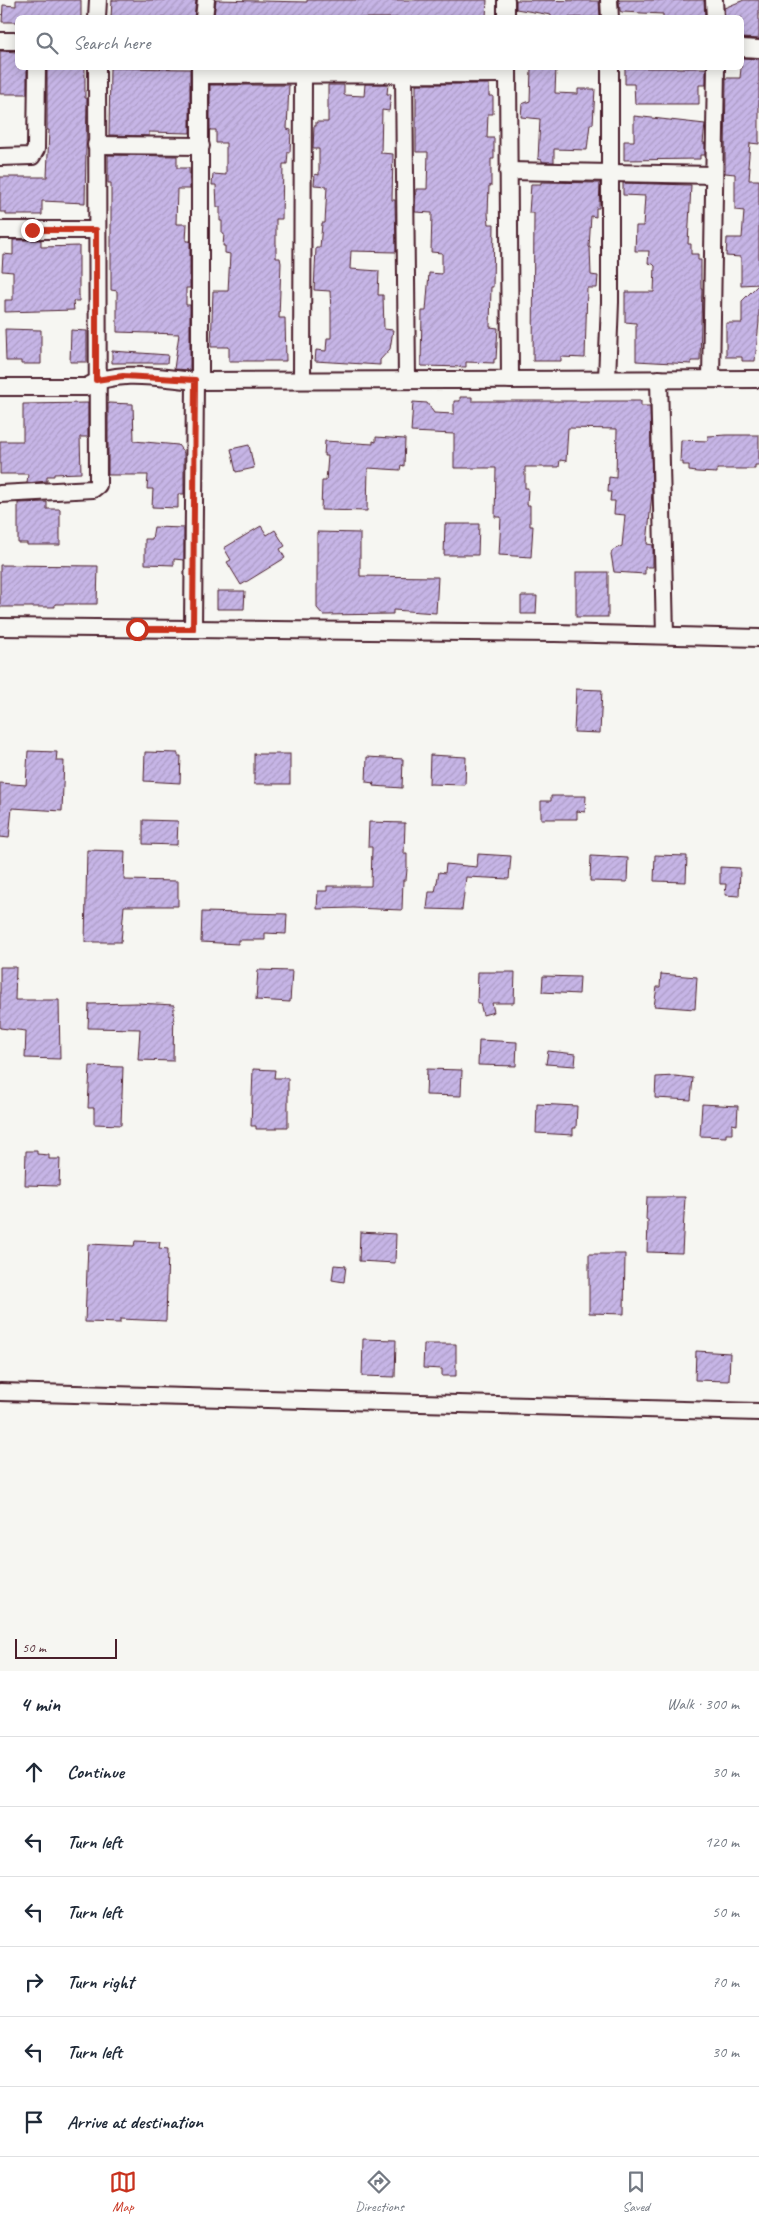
<!DOCTYPE html>
<html lang="en">
<head>
<meta charset="utf-8">
<style>
  body { margin:0; font-family:Caveat,sans-serif; background:#f6f6f7; color:#1f2937 }
  .scale { position:absolute; left:15px; bottom:12px; width:102px; box-sizing:border-box; padding-left:5px; border:2px solid #4a1f2b; border-top:0; font-size:14px; line-height:18px; white-space:nowrap; color:#4a1f2b; -webkit-text-stroke:4px #f6f6f2; paint-order:stroke }
  .stop { position:absolute; width:15px; height:15px; margin:-11px; border:4px solid #c8321e; border-radius:50%; background:#fff }
  .stop.end { background:#c8321e; border-color:#fff; box-shadow:0 1px 5px #0008 }
  .list { margin:0; padding:0; list-style:none }
  h2 { display:flex; justify-content:space-between; align-items:center; height:65px; margin:0; padding:0 20px; font-size:21px }
  h2 small { font-size:16px; font-weight:400; color:#747a83 }
  .list li { display:grid; grid-template-columns:32px 1fr auto; gap:15px; align-items:center; box-sizing:border-box; height:70px; padding:0 20px; border-top:1px solid #e0e1e3 }
  .list b { display:block; font-size:19px; white-space:nowrap }
  .list em { font-size:16px; font-style:normal; color:#747a83 }
  .icon { flex:none; width:28px; height:28px; fill:none; stroke:currentColor; stroke-width:2; stroke-linecap:round; stroke-linejoin:round }
  .map { position:relative; flex:none; width:759px; height:1671px; overflow:hidden }
  .search { position:absolute; background:#fff; box-shadow:0 2px 12px #0003; left:15px; right:15px; top:15px; height:55px; display:flex; align-items:center; gap:12px; box-sizing:border-box; padding:0 18px; border-radius:8px; color:#747a83; font-size:19px }
  .sheet { height:485px; background:#fff }
  nav { display:flex; justify-content:space-around; align-items:center; box-sizing:border-box; height:70px; border-top:1px solid #e0e1e3; background:#fff; font-size:14px; color:#747a83 }
  nav a { display:grid; justify-items:center; gap:2px }
  nav .on { color:#c8321e }
  .map>svg:first-child { display:block }
</style>
</head>
<body>
<div class="map">
<svg width="759" height="1671" viewBox="0 0 759 1671">
  <defs>
    <pattern id="building-hatch" width="6" height="6" patternUnits="userSpaceOnUse" patternTransform="scale(1.25)"><rect width="6" height="6" fill="#c6b5e6"/><path d="M-1 1l2-2M0 6l6-6M5 7l2-2" fill="none" stroke="#ac9bc5"/></pattern>
  </defs>
  <rect width="100%" height="100%" fill="#f6f6f2"/>
  <filter id="ink" filterUnits="userSpaceOnUse"><feTurbulence type="fractalNoise" baseFrequency=".02" numOctaves="2"/><feDisplacementMap in="SourceGraphic" scale="10" xChannelSelector="R" yChannelSelector="G"/><feConvolveMatrix kernelMatrix="1 2 1 2 8 2 1 2 1" color-interpolation-filters="sRGB"/></filter>
  <g filter="url(#ink)">
    <g fill="url(#building-hatch)" stroke="#4a1f2b">
      <path d="M16,0h65v18h-63v4h-16l1,-17 13,1z"/>
      <path d="M112,0h84l-2,18h-83z"/>
      <path d="M216,0l91,2v-2h180l-1,17 -8,1h-226l-38,-3z"/>
      <path d="M516,0l83,1 1,16 -49,1v-3l-35,-6z"/>
      <path d="M619,0h85l1,18h-42v-4l-41,-2 -2,-1z"/>
      <path d="M744,0h15v39l-17,-1v-20h-17l-1,-10z"/>
      <path d="M0,51l18,1v16h9v26h-27z"/>
      <path d="M742,58l17,1v85l-9,-1 -2,24h2l-1,13h10v104l-18,1v-28l-15,-1 1,-18h15l2,-27 -9,-1v-36l-10,-1v-17l1,-78h14z"/>
      <path d="M47,68h38v30h2l-2,105 -43,-2v14h-36v-3h-6v-35h47l2,-47h-2z"/>
      <path d="M110,68l80,1v64l-41,-1v4l-40,-1z"/>
      <path d="M531,68h25l-1,25 23,1v-5h17l-2,35h-3l-3,26 -33,-1v13h-12v-2l-4,-1 2,-40 -19,-2 1,-13 8,-3z"/>
      <path d="M625,68h81v17h-7v19h-64l-1,-20h-9z"/>
      <path d="M365,84h23l-1,10h4l-2,17 -7,-1 -1,43 12,1 -1,46h3l1,52 -45,-1 -1,18 29,2 -1,24h5l1,34 9,1 -3,19 -10,11v5l-65,-4 1,-11 10,1 1,-13h4v-26l-1,-21 -16,-1 2,-42h4l2,-25h3l2,-37 -13,-1 1,-11 4,1v-26h-6l1,-23h2v-4h12v-37h16v10l20,1z"/>
      <path d="M416,84h73v12h4v18h-5l-1,24h7v21h-3v27h-2l-1,28 1,10h5l-1,63h-2l-1,40 8,1 -2,31h-2v4l-28,-1v5l-45,-1 1,-55h4l3,-38 13,1v-21l-11,-1 1,-39 -17,-1 1,-23h11l1,-37h-12z"/>
      <path d="M210,85h79l-2,44 4,1 -1,22h-2l-1,12h-4l-1,55h-6v39h4l1,5 -2,55h6l1,43h-57v-14h-18l2,-56h15l2,-37 -5,-1v-7h-2l1,-12h-2v-13h-2v-14h-3l-1,-22h-4l1,-11 13,1v-32h-10v-13h-6z"/>
      <path d="M634,116l71,8 -2,19h2v12h-5v4l-76,1v-19h10z"/>
      <path d="M108,155l69,1v12h12l1,21h-13l-1,35h11l-1,17h4v47h-4v17h4v65l-16,-1 5,-35 -62,-2v-41l-6,-1v-107h-3z"/>
      <path d="M541,182l59,1 -1,25h-3v9l-5,-1 -2,31h1l1,28 7,1 -1,12h-10l-2,70 -24,-1v4h-28l1,-148h-5l2,-29h10z"/>
      <path d="M623,183l68,2 -3,59h3v10h7v6h3v28h1l-2,73h-9v3l-55,-3v-38l-11,-1v-30h29l1,-26 -2,-2 -5,-1 1,-12h-14l1,-25h7l2,-30 -22,-1z"/>
      <path d="M13,240h28v7l38,-1v55h-6l1,9 -69,2v-12h8v-28l-11,-1 1,-17 10,1z"/>
      <path d="M759,284v38l-4,39h-13v-4h-16v-34h16v-22z"/>
      <path d="M5,329l36,1v34h-20v-3h-15z"/>
      <path d="M71,330l16,1v31h-17z"/>
      <path d="M112,351l56,4 -1,8h-55z"/>
      <path d="M460,397h12v4h169v5h9l2,87 -5,51 6,1v22h-8v7l-31,-2 -3,-18 2,-4 9,-4 3,-31 -11,-1 1,-13h-5l1,-9h-3l1,-15 7,1 1,-49 -49,-1 -2,33 -6,-1 -1,7h-34v21h3l-1,17h3v21h3l-2,31 -32,-2 2,-38h-6l1,-49h-42v-34l-43,-2 2,-30 14,1 7,10 20,1v-13h6z"/>
      <path d="M88,403v34h-8l1,36 -27,1v2h-7v5l-20,2 1,-9h-28v-33h23v-37z"/>
      <path d="M108,403l25,1 1,37 44,4 6,8v41h-6v14l-26,-1 1,-18h-6l1,-14h-40z"/>
      <path d="M727,435h32v30h-4v4h-38v4l-20,-1 -8,-1v-6h-6v-3h-3l1,-22 27,1v-5z"/>
      <path d="M376,437l29,2 -1,27 -3,-1 -1,5 -32,-2 -1,43 -46,-1 1,-29h4l2,-25h-4l1,-15 48,3v-3l3,1z"/>
      <path d="M249,445l5,23 -18,4 -5,-23z"/>
      <path d="M47,502v7h13v36h-33v-2h-9v-40z"/>
      <path d="M445,524h34l-1,31h-34z"/>
      <path d="M261,526l6,9 8,-5 10,16 -5,3 5,9 -44,27 -14,-23 4,-2 -7,-12z"/>
      <path d="M154,527l30,1v32l-10,-1v6l-29,-1v-25h7z"/>
      <path d="M317,532l43,1v43l78,1 -2,36 -43,-3v4l-70,1 -6,-7z"/>
      <path d="M0,565l98,1 -1,38h-42v3h-55z"/>
      <rect x="576" y="572" width="32" height="45"/>
      <path d="M217,591h28l-1,18h-27z"/>
      <path d="M521,596h16l-1,18h-15z"/>
      <path d="M576,689l26,1 -2,43 -26,-1z"/>
      <path d="M28,751l29,1 -1,9h8l-2,50 -50,-3 -3,30 -9,-1v-54l26,2z"/>
      <path d="M145,752l33,1v3h3l-1,27 -36,-2z"/>
      <rect x="254" y="754" width="36" height="30"/>
      <path d="M430,755l36,2 -1,28 -36,-1z"/>
      <path d="M367,757l36,2 -1,29 -29,-2 1,-3 -8,-1z"/>
      <path d="M551,796h35l-1,16 -8,-1v8h-36v-18h10z"/>
      <path d="M143,820l35,1 -1,24 -34,-1z"/>
      <path d="M369,822l36,1 -1,31h3v15l-1,11h-3l-1,30 -49,-2 -36,1 1,-18h9v-5h44l1,-39h-4z"/>
      <path d="M87,850l38,1 -1,29 54,1v25h-54l-3,36h-36z"/>
      <path d="M478,854l33,2 -2,23 -43,-2 -4,33 -35,-1 2,-17h6l4,-20 6,1 1,-9 31,3z"/>
      <path d="M655,855l32,1 -1,26 -32,-1z"/>
      <path d="M591,856l37,2 -1,24 -37,-1z"/>
      <path d="M720,867l20,1 -1,28 -14,-1 1,-11h-6z"/>
      <path d="M202,912l85,2 -1,20 -21,-1v7h-27v4l-37,-2z"/>
      <path d="M0,967h16l-1,33h44l1,59 -35,-1 1,-27 -26,-3z"/>
      <path d="M258,970l34,1 -2,31 -34,-2z"/>
      <path d="M478,972h37l-1,31h-22l2,9 -11,3 -3,-12h-3z"/>
      <path d="M661,974l36,3 -2,32 -41,-3 3,-19h3z"/>
      <path d="M543,976l37,1 -1,17 -37,-2z"/>
      <path d="M137,1003l37,2 -1,56 -35,-1 2,-31 -52,-1 1,-24z"/>
      <path d="M479,1040l38,2 -1,24 -38,-1z"/>
      <path d="M548,1051l28,3 -1,12 -29,-2z"/>
      <path d="M90,1066l33,1 -2,58 -27,-1v-16h-6z"/>
      <path d="M253,1069l22,1 -1,8h14v49h-11v2h-21v-3h-5z"/>
      <path d="M427,1069l35,1 -1,26 -35,-1z"/>
      <path d="M675,1076l18,2 -2,22 -36,-2 1,-21z"/>
      <path d="M537,1104l40,2 -1,22h-3v7l-37,-2z"/>
      <path d="M702,1104l36,2 -1,19 -5,-1v10h-6v3l-26,-1z"/>
      <path d="M26,1151h11v3l12,1v4h11l-1,27 -34,-1z"/>
      <path d="M647,1197h38l-3,56 -35,-1 1,-32h-2z"/>
      <path d="M360,1232l36,2 -1,29 -36,-2z"/>
      <path d="M135,1241l25,1 -1,6 9,1 -2,72 -46,-2v4l-35,-1 3,-78 46,2z"/>
      <path d="M589,1254h36l-1,60 -35,-1z"/>
      <path d="M334,1265l12,1 -2,16 -12,-2z"/>
      <path d="M363,1339l33,1 -1,37 -33,-1z"/>
      <path d="M424,1344h32v32h-14v-7l-19,-1z"/>
      <path d="M696,1351l34,2 -1,28 -34,-1z"/>
    </g>
    <g fill="none" stroke-linecap="round" stroke-linejoin="round">
      <g stroke="#4a1f2b" stroke-width="20">
        <g id="street">
          <path d="M506,0v18"/>
          <path d="M609,0l1,18"/>
          <path d="M714,0l1,18"/>
          <path d="M97,18l1,-18"/>
          <path d="M204,18l2,-18"/>
          <path d="M0,41h18"/>
          <path d="M742,48l17,1"/>
          <path d="M508,68l2,312"/>
          <path d="M404,74l3,306"/>
          <path d="M200,75l308,-1"/>
          <path d="M96,145l105,1"/>
          <path d="M0,157l32,-1 4,-7 1,-81"/>
          <path d="M508,171l206,4"/>
          <path d="M0,230h96"/>
          <path d="M607,379l3,-77v-234"/>
          <path d="M659,379l6,256"/>
          <path d="M711,379l5,-311"/>
          <path d="M200,380v-312"/>
          <path d="M302,380l1,-305"/>
          <path d="M0,387h86c31,-19 74,-9 109,-6l564,-2"/>
          <path d="M0,494l93,-5 5,-4 -1,-417"/>
          <path d="M0,627l555,6 204,5"/>
          <path d="M193,629l2,-248"/>
          <path d="M0,1392l759,20"/>
        </g>
      </g>
      <use href="#street" stroke="#f6f6f2" stroke-width="16"/>
    </g>
  </g>
  <g fill="none" stroke-linecap="round" stroke-linejoin="round" filter="url(#ink)">
    <path stroke="#c8321e" stroke-width="6" d="M32,230h64v150l27,-4 72,4 -2,249h-56"/>
  </g>
</svg>
<div class="scale">50 m</div>
<div class="stop" style="left:137px;top:629px"></div>
<div class="stop end" style="left:32px;top:230px"></div>
<div class="search"><svg class="icon" aria-label="search" viewBox="0 0 24 24"><circle cx="10" cy="10" r="6"/><path d="M15 15l6 6"/></svg>Search here</div>
</div>
<section class="sheet">
<h2>4 min<small>Walk · 300 m</small></h2>
<ul class="list">
<li><svg class="icon" aria-label="ahead" viewBox="0 0 24 24"><path d="M12 20V5M6 11l6-6 6 6"/></svg><div><b>Continue</b></div><em>30 m</em></li>
<li><svg class="icon" aria-label="left" viewBox="0 0 24 24"><path d="M17 20v-9H6M10 6l-5 5 5 5"/></svg><div><b>Turn left</b></div><em>120 m</em></li>
<li><svg class="icon" aria-label="left" viewBox="0 0 24 24"><path d="M17 20v-9H6M10 6l-5 5 5 5"/></svg><div><b>Turn left</b></div><em>50 m</em></li>
<li><svg class="icon" aria-label="right" viewBox="0 0 24 24"><path d="M7 20v-9h11M14 6l5 5-5 5"/></svg><div><b>Turn right</b></div><em>70 m</em></li>
<li><svg class="icon" aria-label="left" viewBox="0 0 24 24"><path d="M17 20v-9H6M10 6l-5 5 5 5"/></svg><div><b>Turn left</b></div><em>30 m</em></li>
<li><svg class="icon" aria-label="arrive" viewBox="0 0 24 24"><path d="M6 21V4h12l-3 4 3 4H6"/></svg><div><b>Arrive at destination</b></div></li>
</ul>
</section>
<nav>
<a class="on"><svg class="icon" aria-label="map" viewBox="0 0 24 24"><path d="M3 6l6-2 6 2 6-2v14l-6 2-6-2-6 2zM9 4v14M15 6v14"/></svg>Map</a>
<a><svg class="icon" aria-label="directions" viewBox="0 0 24 24"><path d="M12 3l9 9-9 9-9-9zM9 14v-3h6M13 9l2 2-2 2"/></svg>Directions</a>
<a><svg class="icon" aria-label="saved" viewBox="0 0 24 24"><path d="M7 4h10v16l-5-4-5 4z"/></svg>Saved</a>
</nav>
</body>
</html>
